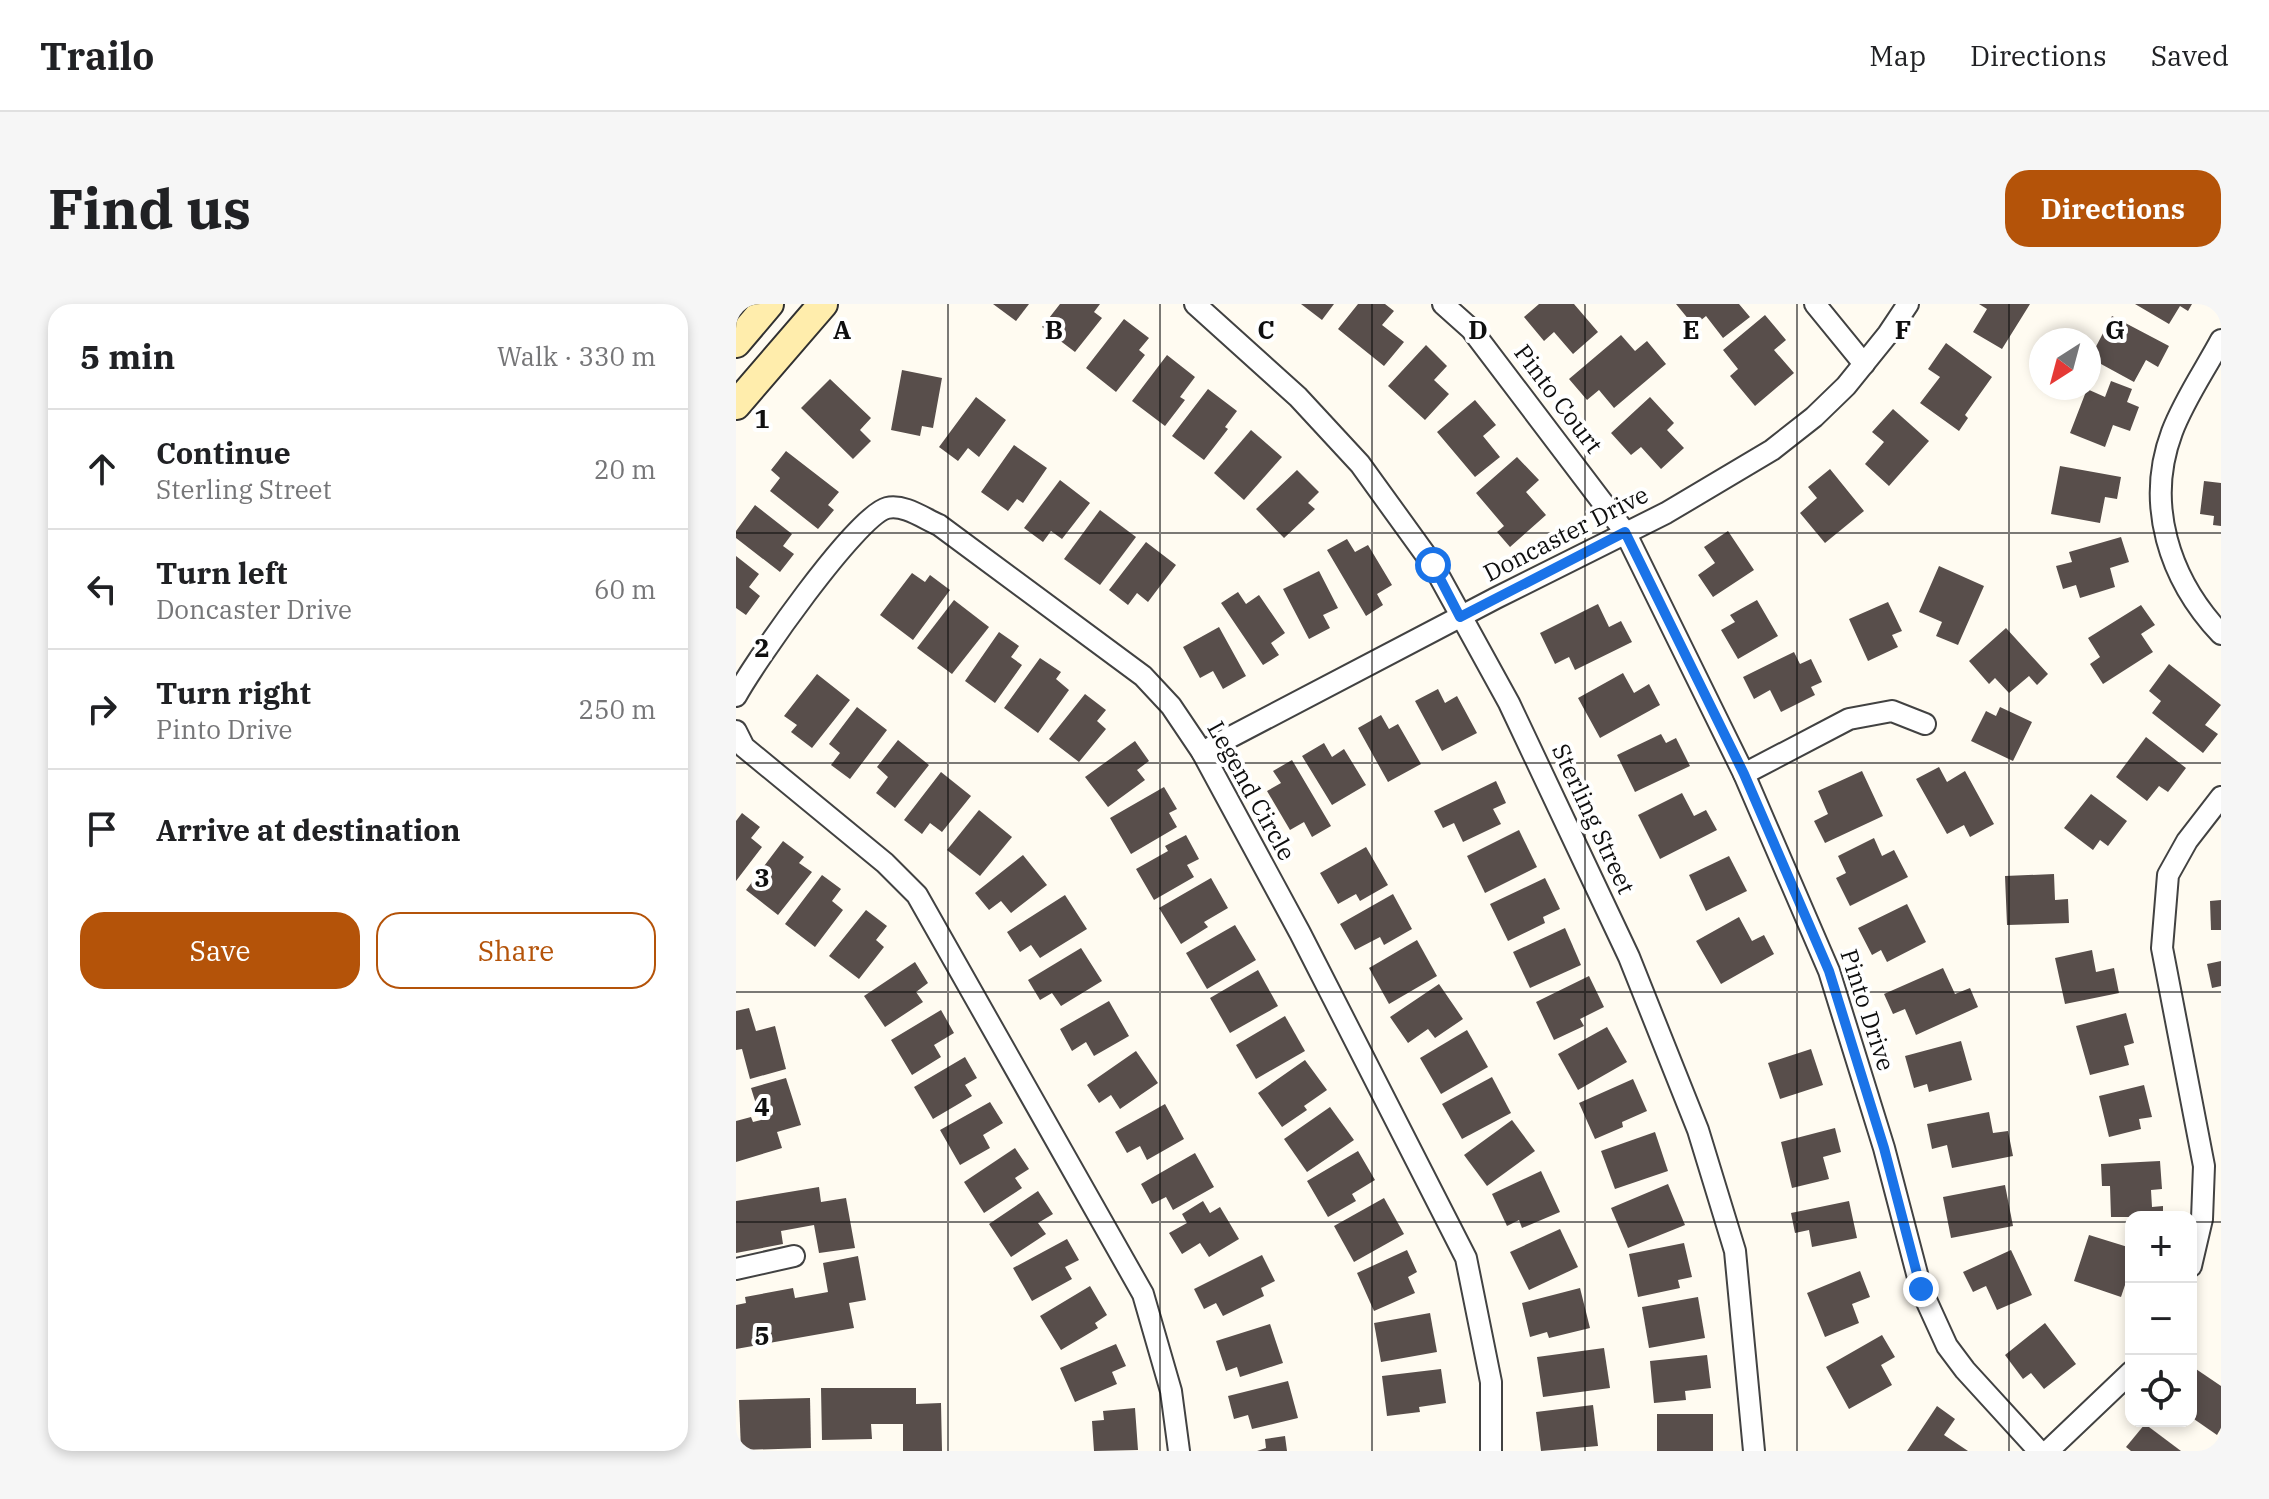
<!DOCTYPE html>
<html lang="en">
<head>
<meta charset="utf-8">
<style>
  body { margin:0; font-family:"IBM Plex Serif",serif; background:#f6f6f6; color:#202124 }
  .controls { position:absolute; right:24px; bottom:24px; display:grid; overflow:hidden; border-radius:16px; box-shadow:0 4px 12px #0003 }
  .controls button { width:72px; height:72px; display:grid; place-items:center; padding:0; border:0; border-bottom:2px solid #e0e0e0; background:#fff; color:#202124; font:40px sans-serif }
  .compass { position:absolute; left:1293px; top:24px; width:72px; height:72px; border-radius:50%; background:#fff; box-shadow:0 4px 12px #0003; rotate:216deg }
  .stop { position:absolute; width:24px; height:24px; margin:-18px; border:6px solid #1a73e8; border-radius:50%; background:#fff }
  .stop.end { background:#1a73e8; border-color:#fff; box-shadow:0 2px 8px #0008 }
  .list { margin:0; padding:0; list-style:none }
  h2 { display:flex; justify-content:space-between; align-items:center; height:104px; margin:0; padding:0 32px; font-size:34px }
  h2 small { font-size:26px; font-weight:400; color:#757577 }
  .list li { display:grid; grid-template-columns:52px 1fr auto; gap:24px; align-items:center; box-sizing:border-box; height:120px; padding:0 32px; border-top:2px solid #e0e0e0 }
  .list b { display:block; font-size:30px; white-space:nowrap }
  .list p { margin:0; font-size:26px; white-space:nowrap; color:#757577 }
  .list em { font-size:26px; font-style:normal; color:#757577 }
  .actions { display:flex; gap:16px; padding:24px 32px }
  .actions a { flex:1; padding:18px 0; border:2px solid #b45309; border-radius:24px; text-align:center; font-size:28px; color:#b45309 }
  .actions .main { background:#b45309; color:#fff }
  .icon { flex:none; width:44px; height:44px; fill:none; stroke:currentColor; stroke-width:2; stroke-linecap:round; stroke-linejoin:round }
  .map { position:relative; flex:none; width:1485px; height:1147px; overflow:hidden; border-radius:24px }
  header { display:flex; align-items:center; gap:48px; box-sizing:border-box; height:112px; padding:0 40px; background:#fff; border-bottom:2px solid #e0e0e0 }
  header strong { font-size:38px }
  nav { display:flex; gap:44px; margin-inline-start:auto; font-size:28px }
  .intro { display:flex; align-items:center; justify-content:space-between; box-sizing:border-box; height:192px; padding:0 48px }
  h1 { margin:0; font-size:56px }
  .button { padding:20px 36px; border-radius:24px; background:#b45309; color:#fff; font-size:28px; font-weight:700 }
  main { display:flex; gap:48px; padding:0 48px }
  aside { flex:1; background:#fff; border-radius:24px; box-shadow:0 4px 12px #0003 }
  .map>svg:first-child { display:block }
</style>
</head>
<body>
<header>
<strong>Trailo</strong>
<nav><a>Map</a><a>Directions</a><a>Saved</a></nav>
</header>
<div class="intro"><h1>Find us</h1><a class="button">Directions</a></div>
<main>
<aside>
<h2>5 min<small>Walk · 330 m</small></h2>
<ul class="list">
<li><svg class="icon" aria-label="ahead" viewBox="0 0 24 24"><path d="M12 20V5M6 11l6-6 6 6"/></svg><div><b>Continue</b><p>Sterling Street</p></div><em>20 m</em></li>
<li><svg class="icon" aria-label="left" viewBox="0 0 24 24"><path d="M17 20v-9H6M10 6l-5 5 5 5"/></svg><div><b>Turn left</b><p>Doncaster Drive</p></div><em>60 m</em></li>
<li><svg class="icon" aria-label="right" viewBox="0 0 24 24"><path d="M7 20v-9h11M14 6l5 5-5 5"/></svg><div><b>Turn right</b><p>Pinto Drive</p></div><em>250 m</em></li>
<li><svg class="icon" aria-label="arrive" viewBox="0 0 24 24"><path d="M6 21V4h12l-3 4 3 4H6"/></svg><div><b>Arrive at destination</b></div></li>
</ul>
<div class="actions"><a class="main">Save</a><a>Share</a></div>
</aside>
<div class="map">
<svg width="1485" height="1147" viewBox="0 0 1485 1147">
  <rect width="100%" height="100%" fill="#fffbf1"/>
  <g fill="#584e4b">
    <path d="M257,0h36l-13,17z"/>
    <path d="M324,0h40l-6,8 8,6 -27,34 -33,-25z"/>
    <path d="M565,0h33l-12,16z"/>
    <path d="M622,0h27l9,7 -12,14 22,17 -20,24 -46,-37z"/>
    <path d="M803,0h35l24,28 -25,22 -19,-22 -10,9 -20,-24z"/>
    <path d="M940,0h63l11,13 -27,21 -17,-22 -12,10z"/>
    <path d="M1243,0h51l-28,45 -29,-17 14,-23z"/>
    <path d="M1399,0h57l-4,7 -8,-5 -11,18z"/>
    <path d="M1029,11l21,25 -12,10 20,23 -39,33 -25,-30 8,-7 -15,-19z"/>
    <path d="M1376,12l57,30 -11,21 -12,-7 -12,22 -44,-24z"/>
    <path d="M388,15l25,19 -10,12 6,5 -29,37 -30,-24z"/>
    <path d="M885,31l14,16 12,-10 19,23 -52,44 -15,-18 -12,10 -18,-21z"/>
    <path d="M1210,39l46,34 -27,38 3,3 -9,13 -39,-28 20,-26 -12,-8z"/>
    <path d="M690,41l21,21 -13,14 15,14 -24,26 -37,-34z"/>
    <path d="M431,51l28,22 -15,20 5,3 -20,26 -33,-25z"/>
    <path d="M166,66l40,8 -9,50 -11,-2 -2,10 -29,-6z"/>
    <path d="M94,75l41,39 -11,12 11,11 -18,18 -52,-51z"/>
    <path d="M1375,77l21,8 -5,13 12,5 -9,24 -17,-6 -8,22 -35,-14 17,-44 18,8z"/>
    <path d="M472,85l29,22 -12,16 3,2 -24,31 -32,-24z"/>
    <path d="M240,93l30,23 -27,37 -11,-9 -10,13 -19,-14z"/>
    <path d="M914,93l24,26 -7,7 17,18 -23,21 -20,-22 -10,8 -20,-22z"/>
    <path d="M739,96l21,25 -13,11 17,21 -25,20 -38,-45z"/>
    <path d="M1157,105l36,32 -40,45 -24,-22 19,-22 -12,-10z"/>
    <path d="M515,126l31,27 -38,43 -30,-27z"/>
    <path d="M278,141l33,23 -24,35 -6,-4 -9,12 -27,-19z"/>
    <path d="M50,147l53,41 -11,13 6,5 -16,19 -48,-38 10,-13 -9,-8z"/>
    <path d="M781,153l22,23 -13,12 20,23 -36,32 -13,-15 7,-6 -28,-33z"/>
    <path d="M1324,162l61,11 -4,22 -12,-2 -5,26 -49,-9z"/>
    <path d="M1094,165l34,42 -39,32 -25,-30 17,-15 -9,-11z"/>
    <path d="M561,166l22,22 -11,11 7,6 -31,29 -28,-29z"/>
    <path d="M324,176l30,23 -28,36 -11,-8 -8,11 -19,-14z"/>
    <path d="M1468,177l17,2v43l-8,-1 1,-9 -14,-2z"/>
    <path d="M19,201l37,29 -9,12 11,8 -14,18 -44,-34v-7z"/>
    <path d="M364,206l36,27 -36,48 -36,-26z"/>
    <path d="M992,227l26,39 -41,27 -15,-22 17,-12 -11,-16z"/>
    <path d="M1385,233l8,25 -19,6 5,19 -35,11 -4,-13 -13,4 -7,-23 16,-4 -3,-10z"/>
    <path d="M611,235l8,13 13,-7 24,40 -15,9 6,11 -17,11 -39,-66z"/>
    <path d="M410,238l30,23 -28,37 -11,-9 -9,12 -19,-15z"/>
    <path d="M0,252l23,18 -10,13 11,9 -14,19 -10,-7z"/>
    <path d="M1203,262l45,20 -26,59 -22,-9 6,-14 -23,-10z"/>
    <path d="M583,267l19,37 -15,7 7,13 -21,11 -26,-50z"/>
    <path d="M176,269l13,9 5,-7 20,15 -37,50 -33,-25z"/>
    <path d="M502,288l8,12 13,-9 26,38 -14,10 8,12 -16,10 -42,-62z"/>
    <path d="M218,296l35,27 -37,47 -35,-26z"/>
    <path d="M1021,296l21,36 -40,23 -17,-29 14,-8 -5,-7z"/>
    <path d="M1152,298l14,29 -10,4 6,12 -30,14 -19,-42z"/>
    <path d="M862,300l11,23 12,-6 11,21 -57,28 -6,-13 -14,7 -15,-31z"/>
    <path d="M1405,301l14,20 -14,9 12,18 -50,32 -13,-20 10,-7 -12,-19z"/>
    <path d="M483,323l27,49 -23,13 -10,-18 -13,7 -17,-31z"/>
    <path d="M1270,324l42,46 -11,11 -8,-9 -20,17 -14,-15 -6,6 -20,-23z"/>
    <path d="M263,328l20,14 -8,11 11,8 -27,38 -30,-22z"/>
    <path d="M1058,348l6,12 11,-5 11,23 -11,5 4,8 -34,17 -11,-22 -16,9 -11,-22z"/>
    <path d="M304,354l21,14 -5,7 13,11 -31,43 -34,-25z"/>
    <path d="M1433,360l52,41 -16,20 13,9 -15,19 -51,-40 9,-12 -12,-10z"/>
    <path d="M887,369l11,20 15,-9 11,21 -60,33 -22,-40z"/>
    <path d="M81,370l33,26 -38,48 -21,-16 6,-7 -13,-9z"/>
    <path d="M702,385l7,14 12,-7 20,37 -35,18 -27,-50z"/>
    <path d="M349,390l21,16 -9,11 9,8 -27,33 -30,-23z"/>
    <path d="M121,403l30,23 -37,49 -19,-14 9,-12 -11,-9z"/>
    <path d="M1264,403l32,15 -19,39 -42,-20 15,-30 10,5z"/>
    <path d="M645,411l8,14 9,-5 23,40 -33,18 -30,-54z"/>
    <path d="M925,430l5,9 10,-5 14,28 -55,26 -18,-37z"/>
    <path d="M1410,433l40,31 -18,24 -9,-6 -12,15 -31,-24z"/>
    <path d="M162,436l31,25 -34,43 -19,-15 12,-16 -11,-10z"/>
    <path d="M399,437l14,20 -12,9 8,10 -37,27 -23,-30z"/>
    <path d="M588,439l8,14 12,-8 22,36 -34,20 -30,-49z"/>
    <path d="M556,456l39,66 -19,11 -8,-15 -14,8 -23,-39 14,-8 -8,-12z"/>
    <path d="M1203,463l8,15 18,-11 29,53 -24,13 -6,-12 -17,9 -31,-55z"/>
    <path d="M1126,467l21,45 -58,27 -11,-22 14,-7 -10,-23z"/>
    <path d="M205,468l30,24 -29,36 -12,-9 -8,11 -18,-14z"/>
    <path d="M760,477l10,22 -13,6 8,15 -38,18 -9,-19 -11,5 -9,-17z"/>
    <path d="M428,483l13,22 -8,4 8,14 -46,27 -21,-36z"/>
    <path d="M946,489l12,23 12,-6 11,20 -57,29 -22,-44z"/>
    <path d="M1355,490l36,27 -19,25 -8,-6 -7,10 -29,-22z"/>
    <path d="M243,506l33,27 -32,39 -33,-26z"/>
    <path d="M6,509l18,14 -9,11 11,9 -26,34v-60z"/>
    <path d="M783,526l18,37 -52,26 -18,-37z"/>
    <path d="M450,531l13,24 -12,6 7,12 -40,23 -18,-31 32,-18 -3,-5z"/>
    <path d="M1138,534l8,18 12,-6 14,27 -58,29 -14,-28 10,-5 -8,-17z"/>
    <path d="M47,537l21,16 -5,6 13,9 -34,43 -32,-25z"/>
    <path d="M630,543l22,38 -28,16 -4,-7 -18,10 -18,-31z"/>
    <path d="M287,551l24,30 -36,28 -10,-12 -12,9 -14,-17z"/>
    <path d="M993,552l18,35 -41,20 -17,-36z"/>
    <path d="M1318,570l1,26 13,-1 1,24 -62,2 -2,-49z"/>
    <path d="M86,571l19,14 -9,12 11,9 -28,37 -30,-23z"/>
    <path d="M475,574l17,30 -24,14 4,5 -27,17 -22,-36z"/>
    <path d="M809,574l15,31 -17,8 2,6 -37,18 -18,-37z"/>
    <path d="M657,590l19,35 -28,16 -4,-8 -25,13 -15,-26z"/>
    <path d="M329,591l22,34 -47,29 -9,-13 -11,7 -13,-20z"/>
    <path d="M1485,596v30h-10l-1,-29z"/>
    <path d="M1171,600l19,38 -39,20 -6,-12 -9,5 -14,-27z"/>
    <path d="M130,606l21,16 -11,14 8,7 -25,32 -30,-23z"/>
    <path d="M1003,613l13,24 12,-6 10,19 -53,30 -25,-43z"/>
    <path d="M499,621l21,35 -49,29 -21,-36z"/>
    <path d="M829,624l16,37 -51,23 -17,-36z"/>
    <path d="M681,636l20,36 -48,28 -20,-36z"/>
    <path d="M345,644l21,33 -41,25 -9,-13 -12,7 -12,-20z"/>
    <path d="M1356,646l4,22 18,-4 5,25 -54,11 -10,-46z"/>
    <path d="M1485,657v25l-9,2 -5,-24z"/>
    <path d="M179,658l13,21 -12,9 7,10 -38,25 -21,-31z"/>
    <path d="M1207,664l12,26 15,-6 8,19 -62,28 -11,-26 -12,5 -9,-20z"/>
    <path d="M522,666l20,36 -48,27 -20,-35z"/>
    <path d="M853,672l15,31 -24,12 4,7 -30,14 -18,-38z"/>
    <path d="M703,680l24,35 -28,19 -7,-9 -20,14 -18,-26z"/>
    <path d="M373,697l20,35 -35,20 -8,-14 -14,9 -12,-22z"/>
    <path d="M13,704l7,23 19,-5 11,43 -36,10 -8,-30 -6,1v-39z"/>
    <path d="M205,706l13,23 -20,12 7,12 -29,18 -21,-35z"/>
    <path d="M1390,709l8,30 -10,3 5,19 -39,10 -14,-49z"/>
    <path d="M549,712l20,35 -49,28 -20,-34z"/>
    <path d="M871,723l20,35 -49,28 -20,-36z"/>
    <path d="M731,726l21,37 -47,27 -21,-36z"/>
    <path d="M1225,737l11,39 -43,12 -2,-8 -13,4 -9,-32z"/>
    <path d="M1075,745l12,36 -43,14 -12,-36z"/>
    <path d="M400,747l22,32 -38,26 -9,-14 -12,8 -12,-18z"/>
    <path d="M229,753l12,21 -12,7 7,11 -39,23 -19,-32z"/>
    <path d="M569,756l22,30 -23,16 3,4 -25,17 -24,-34z"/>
    <path d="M756,773l19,36 -49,26 -20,-35z"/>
    <path d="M50,774l15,47 -24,7 5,16 -46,14v-41l15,-4 2,5 8,-2 -10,-32z"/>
    <path d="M897,775l14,32 -25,11 1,5 -28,12 -16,-36z"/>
    <path d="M1408,781l8,32 -13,2 2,10 -32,8 -10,-41z"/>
    <path d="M254,798l13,21 -20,12 7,13 -30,17 -20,-35z"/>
    <path d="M429,800l19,35 -37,21 -7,-14 -13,7 -12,-21z"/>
    <path d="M594,803l24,33 -47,32 -23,-33z"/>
    <path d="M1253,808l4,21 15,-2 5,25 -61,12 -5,-23 -15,4 -5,-25z"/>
    <path d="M776,816l23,31 -48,35 -23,-31z"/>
    <path d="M1099,824l6,24 -18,5 6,22 -37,9 -11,-46z"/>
    <path d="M919,828l13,39 -53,18 -14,-38z"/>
    <path d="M279,844l14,21 -14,9 7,10 -38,25 -20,-31z"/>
    <path d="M622,847l17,29 -23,14 4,7 -28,16 -21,-36z"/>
    <path d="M459,849l19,34 -41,23 -7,-13 -14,7 -11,-20z"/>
    <path d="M1424,857l2,28 -11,1 1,17 11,-1v11h-52l-1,-31h-8l-1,-22z"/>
    <path d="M805,867l19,41 -38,16 -3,-8 -12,6 -15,-32z"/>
    <path d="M932,880l17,41 -57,23 -17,-40z"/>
    <path d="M1269,881l8,41 -62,12 -8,-41z"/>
    <path d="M83,883l2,15 25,-4 9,50 -36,5 -5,-28 -33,6 2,13 -47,9v-52z"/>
    <path d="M302,887l15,23 -15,9 8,11 -35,23 -22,-33z"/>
    <path d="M648,894l20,36 -50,28 -20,-36z"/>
    <path d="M467,897l7,12 10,-6 19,32 -30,18 -9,-14 -18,11 -13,-21 18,-10 -5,-9z"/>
    <path d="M1113,897l8,37 -45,9 -3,-17 -14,3 -4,-20z"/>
    <path d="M824,925l18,38 -49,23 -19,-38z"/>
    <path d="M1353,931l42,13v26l-2,-1 -8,24 -47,-16z"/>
    <path d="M331,935l12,21 -14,7 7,12 -40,22 -19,-33z"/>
    <path d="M948,939l8,34 -14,3 2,8 -42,9 -9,-43z"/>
    <path d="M671,946l10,22 -9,5 7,16 -41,18 -17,-38z"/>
    <path d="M1275,946l21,45 -35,15 -11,-24 -13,6 -10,-20z"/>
    <path d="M526,951l13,26 -14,7 3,8 -41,20 -7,-13 -12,6 -10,-20z"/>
    <path d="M122,952l8,44 -17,3 5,25 -118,21v-44l10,-2 -1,-6 48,-9 2,10 33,-6 -5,-29z"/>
    <path d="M1124,967l10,26 -18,7 7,19 -34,14 -18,-44z"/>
    <path d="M354,982l17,29 -12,8 3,5 -37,22 -21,-34z"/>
    <path d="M844,984l10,40 -41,10 -2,-6 -17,5 -8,-34z"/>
    <path d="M962,993l7,41 -56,10 -7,-41z"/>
    <path d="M694,1009l7,39 -56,10 -7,-39z"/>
    <path d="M1309,1019l31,41 -32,25 -13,-16 -8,6 -18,-24z"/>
    <path d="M534,1020l13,39 -43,14 -3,-10 -11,4 -10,-30z"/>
    <path d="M1146,1031l13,22 -14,8 11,20 -43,24 -23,-42z"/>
    <path d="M380,1040l10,22 -14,6 5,12 -42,18 -15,-34z"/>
    <path d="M868,1044l6,40 -67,9 -6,-40z"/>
    <path d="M971,1051l4,33 -26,3 1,9 -32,3 -4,-42z"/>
    <path d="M1457,1063l28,19v42l-4,7 -26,-18v-47z"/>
    <path d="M705,1065l5,34 -27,4 1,5 -33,4 -5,-40z"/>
    <path d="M552,1077l10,37 -46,11 -4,-14 -14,4 -6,-23z"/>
    <path d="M85,1084h95v16l25,-1 1,48h-39v-27h-32l1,15 -50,1z"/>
    <path d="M74,1094l1,50 -70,2 -2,-50z"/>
    <path d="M857,1101l5,41 -57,5 -5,-39z"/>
    <path d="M1201,1102l18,13 -11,16 24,16h-61z"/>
    <path d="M399,1104l3,42 -44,1 -2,-30 12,-1 -1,-9z"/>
    <rect x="921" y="1110" width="56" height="37"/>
    <path d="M1409,1120l36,27h-50l-5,-4z"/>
    <path d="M549,1132l2,15h-30l9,-3 -1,-9z"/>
  </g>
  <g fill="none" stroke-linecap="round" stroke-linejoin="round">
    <g stroke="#424242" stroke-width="24">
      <g id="street">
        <path d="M459,0l103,93 62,67 73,101 76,138 120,254 69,173 37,121 19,200"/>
        <path d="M707,0l28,25 154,203 119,242 85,197 55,177 37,141 26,57 18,24 74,81"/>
        <path d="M1079,0l49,60"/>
        <path d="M1485,36c-16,30 -37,60 -49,92 -27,72 -3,147 49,202"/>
        <path d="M0,392c18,-33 120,-180 151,-188 17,-4 36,10 52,17l204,151 28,30 31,46 98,181 166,325 25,124v69"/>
        <path d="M0,427l8,16 141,116 32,32 226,399 28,97 8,60"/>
        <path d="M466,448l294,-154 170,-85 106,-63 42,-33 32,-31 42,-52 20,-30"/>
        <path d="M1008,470l105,-55 43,-8 33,13"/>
        <path d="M1455,962l11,-47 2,-53 -42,-218 6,-73 19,-34 34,-44"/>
        <path d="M0,965l58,-13"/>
        <path d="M1312,1147l83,-79"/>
      </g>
    </g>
    <g stroke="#313131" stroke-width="32">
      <g id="secondary">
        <path d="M0,39l33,-39"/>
        <path d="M0,101l87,-101"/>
      </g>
    </g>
    <use href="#street" stroke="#fff" stroke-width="20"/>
    <use href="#secondary" stroke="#ffedac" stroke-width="28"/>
  </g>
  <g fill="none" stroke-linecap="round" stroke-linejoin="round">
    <path stroke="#1a73e8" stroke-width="10" d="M697,261l27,52 165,-85 119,242 85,197 55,177 37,141"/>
  </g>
  <path fill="none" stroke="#0f0f0f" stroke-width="2" stroke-opacity="0.55" d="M212,0v1147M424,0v1147M636,0v1147M849,0v1147M1061,0v1147M1273,0v1147M0,229h1485M0,459h1485M0,688h1485M0,918h1395M1455,918h30"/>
  <g text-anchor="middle" stroke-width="8" stroke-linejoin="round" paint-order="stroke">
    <g font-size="24" fill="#0f0f0f" stroke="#fff">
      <text transform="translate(822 95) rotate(53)" y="8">Pinto Court</text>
      <text transform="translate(830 230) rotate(-27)" y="8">Doncaster Drive</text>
      <text transform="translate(515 487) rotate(61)" y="8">Legend Circle</text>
      <text transform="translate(857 515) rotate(65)" y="8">Sterling Street</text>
      <text transform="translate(1131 706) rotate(72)" y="8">Pinto Drive</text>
    </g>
  </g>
  <g font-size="26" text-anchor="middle" font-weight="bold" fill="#0f0f0f" stroke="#fff" stroke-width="8" stroke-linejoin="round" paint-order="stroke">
    <text x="106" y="35">A</text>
    <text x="318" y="35">B</text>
    <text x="530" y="35">C</text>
    <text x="742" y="35">D</text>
    <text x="955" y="35">E</text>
    <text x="1167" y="35">F</text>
    <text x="1379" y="35">G</text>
    <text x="26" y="124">1</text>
    <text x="26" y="353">2</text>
    <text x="26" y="583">3</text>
    <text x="26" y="812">4</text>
    <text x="26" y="1041">5</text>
  </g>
</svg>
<div class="controls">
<button>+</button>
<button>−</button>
<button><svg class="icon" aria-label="locate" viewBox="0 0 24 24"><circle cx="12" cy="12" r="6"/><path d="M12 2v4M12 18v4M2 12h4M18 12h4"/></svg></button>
</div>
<svg class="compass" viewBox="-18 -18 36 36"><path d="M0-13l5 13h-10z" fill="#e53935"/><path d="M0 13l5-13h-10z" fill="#757577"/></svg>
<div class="stop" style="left:697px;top:261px"></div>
<div class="stop end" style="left:1185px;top:985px"></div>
</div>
</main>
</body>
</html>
